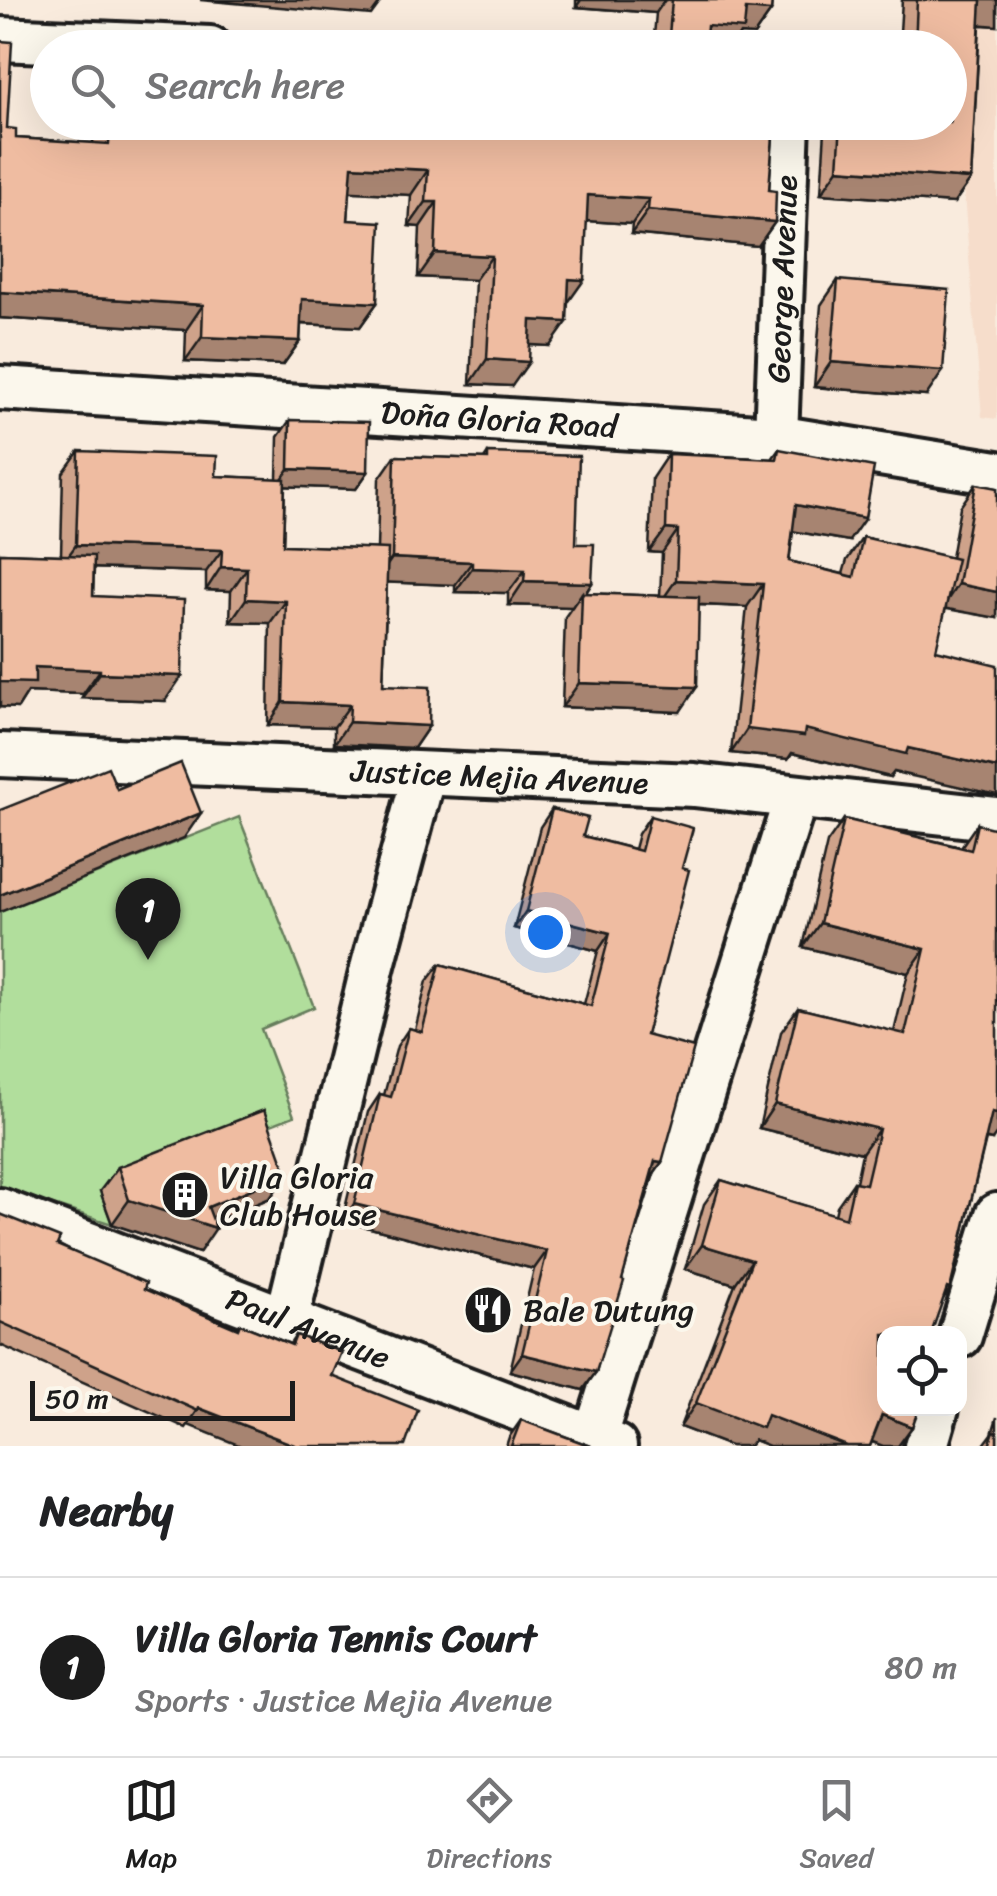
<!DOCTYPE html>
<html lang="en">
<head>
<meta charset="utf-8">
<style>
  body { margin:0; font-family:Sriracha,sans-serif; background:#f2f2f2; color:#202124 }
  .controls { position:absolute; right:30px; bottom:30px; display:grid; overflow:hidden; border-radius:20px; box-shadow:0 10px 40px #0002 }
  .controls button { width:90px; height:90px; display:grid; place-items:center; padding:0; border:0; border-bottom:2px solid #e0e0e0; background:#fff; color:#202124; font:50px sans-serif }
  .scale { position:absolute; left:30px; bottom:25px; width:265px; box-sizing:border-box; padding-left:10px; border:5px solid #1c1c1c; border-top:0; font-size:28px; line-height:35px; white-space:nowrap; color:#1c1c1c; -webkit-text-stroke:8px #fbf7ec; paint-order:stroke }
  .you { position:absolute; left:545px; top:932px; width:35px; height:35px; margin:-25px; border:8px solid #fff; border-radius:50%; background:#1a73e8; box-shadow:0 0 0 15px #1a73e833 }
  .badge { display:grid; place-items:center; width:65px; height:65px; border-radius:50%; background:#1c1c1c; color:#fff; font-size:32px; font-weight:700 }
  .pin { position:absolute; translate:-50% -82px; filter:drop-shadow(0 2px 5px #0008) }
  .pin::after { content:''; position:absolute; top:52px; width:35px; height:30px; background:inherit; clip-path:polygon(0 0,100% 0,50% 100%) }
  .list { margin:0; padding:0; list-style:none }
  h2 { display:flex; justify-content:space-between; align-items:center; height:130px; margin:0; padding:0 40px; font-size:42px }
  h2 small { font-size:32px; font-weight:400; color:#757577 }
  .list li { display:grid; grid-template-columns:65px 1fr auto; gap:30px; align-items:center; box-sizing:border-box; height:180px; padding:0 40px; border-top:2px solid #e0e0e0 }
  .list b { display:block; font-size:38px; white-space:nowrap }
  .list p { margin:0; font-size:32px; white-space:nowrap; color:#757577 }
  .list em { font-size:32px; font-style:normal; color:#757577 }
  .icon { flex:none; width:55px; height:55px; fill:none; stroke:currentColor; stroke-width:2; stroke-linecap:round; stroke-linejoin:round }
  .map { position:relative; flex:none; width:997px; height:1446px; overflow:hidden }
  .search { position:absolute; background:#fff; box-shadow:0 10px 40px #0002; left:30px; right:30px; top:30px; height:110px; display:flex; align-items:center; gap:25px; box-sizing:border-box; padding:0 35px; border-radius:55px; color:#757577; font-size:38px }
  .sheet { height:310px; background:#fff }
  nav { display:flex; justify-content:space-around; align-items:center; box-sizing:border-box; height:140px; border-top:2px solid #e0e0e0; background:#fff; font-size:28px; color:#757577 }
  nav a { display:grid; justify-items:center; gap:5px }
  nav .on { color:#1c1c1c }
  .map>svg:first-child { display:block }
</style>
</head>
<body>
<div class="map">
<svg width="997" height="1446" viewBox="0 0 997 1446">
  <rect width="100%" height="100%" fill="#f9ebdd"/>
  <filter id="ink" filterUnits="userSpaceOnUse"><feTurbulence type="fractalNoise" baseFrequency=".01" numOctaves="2"/><feDisplacementMap in="SourceGraphic" scale="20" xChannelSelector="R" yChannelSelector="G"/><feConvolveMatrix kernelMatrix="1 2 1 2 8 2 1 2 1" color-interpolation-filters="sRGB"/></filter>
  <g filter="url(#ink)">
    <path fill="#f6ddcb" d="M981,0h16v419l-15,-2 -18,-222z"/>
    <path fill="#b1de9c" stroke="#667d5c" stroke-width="2.5" d="M239,817l75,190 -53,22 33,87 -194,75 12,33 -112,-36v-276z"/>
    <g fill="none" stroke-linecap="round" stroke-linejoin="round">
      <g stroke="#1c1c1c" stroke-width="50">
        <g id="minor">
          <path d="M0,39l210,9"/>
          <path id="s1" d="M0,388l776,49 221,36"/>
          <path id="s2" d="M776,437l12,-315"/>
          <path id="s3" d="M0,755l694,30 303,34"/>
          <path id="s4" d="M0,1210l615,236"/>
          <path d="M287,1318l86,-353 51,-191"/>
          <path d="M960,1336l37,-121"/>
          <path d="M594,1439l202,-642"/>
          <path d="M926,1446l11,-38"/>
        </g>
      </g>
      <use href="#minor" stroke="#fbf7ec" stroke-width="42"/>
    </g>
    <g fill="#cea28a" stroke="#1c1c1c" stroke-width="2.5">
      <path d="M576,0h196l-1,11 -17,24 -14,-1 -9,14h-78l3,-35 -80,-6z"/>
      <path d="M902,0h95v26l-17,-1 -9,154 -17,24 -133,-9 4,-64 5,-8h120v-74h-51z"/>
      <path d="M0,41l7,87 9,10 77,5 1,-21h680l-5,68 6,32 -17,24 -127,-12 1,-10 -45,-3 -19,82 -18,43 -21,-1 -17,41 -42,-2 5,-104 -57,-3 2,-50 -11,-1 2,-31 -61,-4 -2,29 29,83 -17,24 -59,-3 -1,17 -17,24 -98,-4 1,-31 -186,-12z"/>
      <path d="M838,280l88,116 -112,-9 7,-82z"/>
      <path d="M290,420l78,52 -12,17 -71,-3 -2,59 94,4 2,-70 16,-23 89,3 4,-6 88,91 16,39 -6,10 74,3 2,-43 -13,-1 3,-74 16,-24 104,5 7,-10 70,92 -56,-10 -4,30 54,13 4,-14 16,-23 88,21 9,-51 16,-23 21,4v130l-51,-10 -52,164 -4,5 -98,-24 -4,6 -57,-6 16,-146 -48,-2 -19,107 -118,-5 3,-90 7,-10 -64,-2v-12l-53,-1v-7l-68,-3 -4,103 46,41 -15,22 -80,-4v-17l-66,-2 2,-102 -40,-1 1,-31 -25,-1v-18l-112,-4 -1,28 72,105 -83,-3 1,-4 -55,-2 -10,16 -18,-1v-154l61,2 2,-82 16,-22 137,25 61,3 1,-42z"/>
      <path d="M552,809l31,27 51,13 4,-15 12,-18 32,52 -36,167 16,127 -12,17 -54,193 -13,18 -73,-19 24,-102 -192,-48 26,-109 12,-18 4,1 13,-49 12,-18 6,2 12,-49 13,-17 144,40 14,-53 -84,-23 26,-101z"/>
      <path d="M844,819l117,28 16,-23 15,316 -6,-1 -36,150 -7,10 -59,35 28,93 -14,19h-15l-11,-4 -2,4h-101l-15,-6 -5,6h-19l-50,-19 55,-143 -50,-15 19,-65 17,-24 114,35 2,-9 17,-24h2l6,-29 -103,-25 22,-96 17,-24 96,24 14,-59 -105,-26 24,-104z"/>
      <path d="M118,1167l169,7 -17,24 -56,24 -15,31 -87,-29 -12,-33z"/>
      <path d="M0,1214l144,75 93,40 3,-5 50,20 6,-9 46,17 -154,73 -2,3 -186,-83z"/>
      <path d="M997,1417v29h-14l9,-12z"/>
      <path d="M521,1420l70,26h-85l3,-9z"/>
    </g>
    <g fill="#a78471" stroke="#1c1c1c" stroke-width="2.5">
      <path d="M200,0h182l-11,15z"/>
      <path d="M581,0h84l-9,13 -80,-6z"/>
      <path d="M981,0h16v26l-33,-3z"/>
      <path d="M746,9l25,2 -17,24 -14,-1 -9,14h-39l15,-22z"/>
      <path d="M352,166l76,4 -17,25 -76,-4z"/>
      <path d="M838,169l133,10 -17,24 -133,-9z"/>
      <path d="M588,195l61,4 -17,25 -61,-4z"/>
      <path d="M426,202h11l-17,25 -11,-1z"/>
      <path d="M648,210l127,12 -17,24 -127,-12z"/>
      <path d="M435,253l57,3 -17,24 -57,-3z"/>
      <path d="M569,279l15,1 -17,24z"/>
      <path d="M0,292l203,13 -17,25 -186,-12z"/>
      <path d="M302,299l75,4 -17,24 -75,-4z"/>
      <path d="M531,320l36,2 -17,24 -36,-2z"/>
      <path d="M202,337l98,4 -17,24 -98,-4z"/>
      <path d="M487,359l42,3 -17,24 -42,-2z"/>
      <path d="M831,362l112,9 -17,25 -112,-9z"/>
      <path d="M289,469l79,3 -12,17 -79,-3z"/>
      <path d="M796,505l69,13 -16,23 -69,-12z"/>
      <path d="M666,529l12,1 -16,23 -13,-1z"/>
      <path d="M76,545l146,5 -16,22 -146,-5z"/>
      <path d="M392,558l80,4 -17,23 -79,-3z"/>
      <path d="M221,567l26,1 -16,23 -25,-1z"/>
      <path d="M472,568l53,2 -17,23 -53,-1z"/>
      <path d="M676,580l87,4 -16,23 -87,-4z"/>
      <path d="M524,581l68,2 -10,15v-5l-10,14 -64,-2z"/>
      <path d="M958,584l39,8v26l-55,-10z"/>
      <path d="M246,599l40,2 -16,22 -40,-1z"/>
      <path d="M35,667l65,3 -17,24 -55,-2 -10,16 -18,-1v-25z"/>
      <path d="M100,673l82,3 -17,25 -83,-3z"/>
      <path d="M579,683l118,4 -17,25 -118,-5z"/>
      <path d="M283,702l67,3 -16,22 -66,-2z"/>
      <path d="M349,722l80,4 -15,22 -80,-4z"/>
      <path d="M747,729h58l103,19 89,20v27l-103,-23 -4,5 -98,-24 -4,6 -57,-6z"/>
      <path d="M201,813l-17,25 -184,74v-17z"/>
      <path d="M526,911l84,22 -12,18 -84,-23z"/>
      <path d="M820,923l105,26 -17,24 -105,-26z"/>
      <path d="M775,1104l104,25 -17,24 -103,-25z"/>
      <path d="M992,1112l5,1v20l-5,7 -17,-4z"/>
      <path d="M655,1161l7,1 -13,18z"/>
      <path d="M287,1174l-17,24 -64,27 10,3 -17,25 -87,-29 17,-24 79,7z"/>
      <path d="M354,1204l193,47 -13,18 -192,-48z"/>
      <path d="M702,1245l50,15 -17,24 -50,-15z"/>
      <path d="M522,1354l74,18 -13,18 -73,-19z"/>
      <path d="M696,1403l71,12 80,31h-78l-15,-6 -5,6h-19l-50,-19z"/>
      <path d="M199,1408l98,38h-56l-53,-21z"/>
      <path d="M882,1415l30,12 -14,19h-15l-18,-7z"/>
    </g>
    <g fill="#efbca1" stroke="#1c1c1c" stroke-width="2.5">
      <path d="M672,0h100l-1,11 -25,-2 -2,20 -37,-3 -2,22h-37z"/>
      <path d="M917,0h64l-10,179 -133,-10 3,-47h109v-74h-35z"/>
      <path d="M0,41l12,1 -5,86 9,1v9l93,6 1,-22h664l-5,68 7,1 -1,31 -127,-12 1,-11 -61,-4 -4,85 -15,-1 -2,43 -36,-2 -2,42 -42,-3 5,-103 -57,-3 2,-51h-11l2,-32 -76,-4 -4,54 33,2 -4,81 -75,-4 -2,42 -98,-4 1,-32 -203,-13z"/>
      <path d="M114,44l84,4h-85z"/>
      <path d="M838,280l111,10 -6,81 -112,-9z"/>
      <path d="M290,420l79,2 -1,50 -79,-3z"/>
      <path d="M779,449l95,18 -9,51 -69,-13 -7,56 65,16 9,-40 94,22 -21,91 61,15v103l-89,-20 -2,6 -101,-25 -1,7 -57,-7 16,-145 -87,-4 2,-50 -12,-1 2,-75 109,5z"/>
      <path d="M79,451l138,5 -1,20 69,3 -2,66 105,4 -5,136 47,2 -1,39 -80,-4 1,-17 -67,-3 3,-101 -40,-2 1,-31 -26,-1 1,-17 -146,-5z"/>
      <path d="M488,453l91,3 -3,88h18l-2,39 -68,-2 1,-11 -53,-2v-6l-80,-4 3,-102 93,3z"/>
      <path d="M976,484l21,4v104l-39,-8z"/>
      <path d="M0,553l94,3 -1,40 91,4 -2,76 -82,-3v-3l-65,-3v16l-35,-1z"/>
      <path d="M582,593l117,4 -2,90 -118,-4z"/>
      <path d="M181,763l20,50 -201,82v-85l108,-43 9,22z"/>
      <path d="M552,809l36,9 -5,18 58,15 9,-35 43,12 -11,40 7,2 -43,165 48,13 -32,114 -7,-1 -33,119 2,1 -28,91 -74,-18 25,-103 -193,-47 26,-110 11,3 18,-69 13,4 18,-68 151,42 19,-73 -84,-22z"/>
      <path d="M844,819l127,31 6,-26 20,5v284l-5,-1 -42,177 -3,-1 -16,46h-47v74h35l-7,19 -30,-12 -12,31h-23l-80,-31 -5,13 -66,-25 56,-143 -50,-15 19,-65 125,38 8,-36 12,2 13,-55 -104,-25 23,-96 107,26 20,-85 -105,-26z"/>
      <path d="M264,1110l23,64 -79,33 8,21 -87,-28 -11,-33z"/>
      <path d="M0,1214l60,24 -3,7 89,38 -2,6 94,40 2,-5 52,21 4,-10 46,17 -10,24 86,34 -13,36h-108l-98,-38 -1,3 -198,-89z"/>
      <path d="M521,1420l70,26h-80z"/>
      <path d="M994,1431l3,1v14h-8z"/>
    </g>
  </g>
  <defs>
    <g id="building-disc" transform="scale(2.5)"><circle r="9.5" fill="#1c1c1c" stroke="#fbf7ec"/><path d="M-4-6H4V6H1V3H-1V6H-4ZM-2.5-4.3h1.7v1.8h-1.7ZM.8-4.3h1.7v1.8H.8ZM-2.5-1h1.7V.8h-1.7ZM.8-1h1.7V.8H.8Z" fill="#fff"/></g>
    <g id="restaurant-disc" transform="scale(2.5)"><circle r="9.5" fill="#1c1c1c" stroke="#fbf7ec"/><path d="M-5-6h1v4h1v-4h1v4h1v-4h1v5L-1.5 .5V6h-2V.5L-5-1ZM5-6V6H3V1.5H1.5Q1.5-4 5-6Z" fill="#fff"/></g>
  </defs>
  <g fill-rule="evenodd">
    <use href="#building-disc" x="185" y="1195"/>
    <use href="#restaurant-disc" x="488" y="1310"/>
  </g>
  <g text-anchor="middle" stroke-width="8" stroke-linejoin="round" paint-order="stroke">
    <g font-size="32" fill="#1c1c1c" stroke="#fbf7ec">
      <text dy="11" stroke="none"><textPath href="#s2" startOffset="158">George Avenue</textPath></text>
      <text dy="11" stroke="none"><textPath href="#s1" startOffset="500">Doña Gloria Road</textPath></text>
      <text dy="11" stroke="none"><textPath href="#s3" startOffset="500">Justice Mejia Avenue</textPath></text>
      <text dy="11" stroke="none"><textPath href="#s4" startOffset="330">Paul Avenue</textPath></text>
    </g>
    <g font-size="32" fill="#1c1c1c" stroke="#fbf7ec" text-anchor="start">
      <text x="220" y="1188">Villa Gloria<tspan x="220" dy="37">Club House</tspan></text>
      <text x="523" y="1321">Bale Dutung</text>
    </g>
  </g>
</svg>
<div class="controls">
<button><svg class="icon" aria-label="locate" viewBox="0 0 24 24"><circle cx="12" cy="12" r="6"/><path d="M12 2v4M12 18v4M2 12h4M18 12h4"/></svg></button>
</div>
<div class="scale">50 m</div>
<div class="you"></div>
<div class="pin badge" style="left:148px;top:960px">1</div>
<div class="search"><svg class="icon" aria-label="search" viewBox="0 0 24 24"><circle cx="10" cy="10" r="6"/><path d="M15 15l6 6"/></svg>Search here</div>
</div>
<section class="sheet">
<h2>Nearby<small></small></h2>
<ul class="list">
<li><span class="badge">1</span><div><b>Villa Gloria Tennis Court</b><p>Sports · Justice Mejia Avenue</p></div><em>80 m</em></li>
</ul>
</section>
<nav>
<a class="on"><svg class="icon" aria-label="map" viewBox="0 0 24 24"><path d="M3 6l6-2 6 2 6-2v14l-6 2-6-2-6 2zM9 4v14M15 6v14"/></svg>Map</a>
<a><svg class="icon" aria-label="directions" viewBox="0 0 24 24"><path d="M12 3l9 9-9 9-9-9zM9 14v-3h6M13 9l2 2-2 2"/></svg>Directions</a>
<a><svg class="icon" aria-label="saved" viewBox="0 0 24 24"><path d="M7 4h10v16l-5-4-5 4z"/></svg>Saved</a>
</nav>
</body>
</html>
